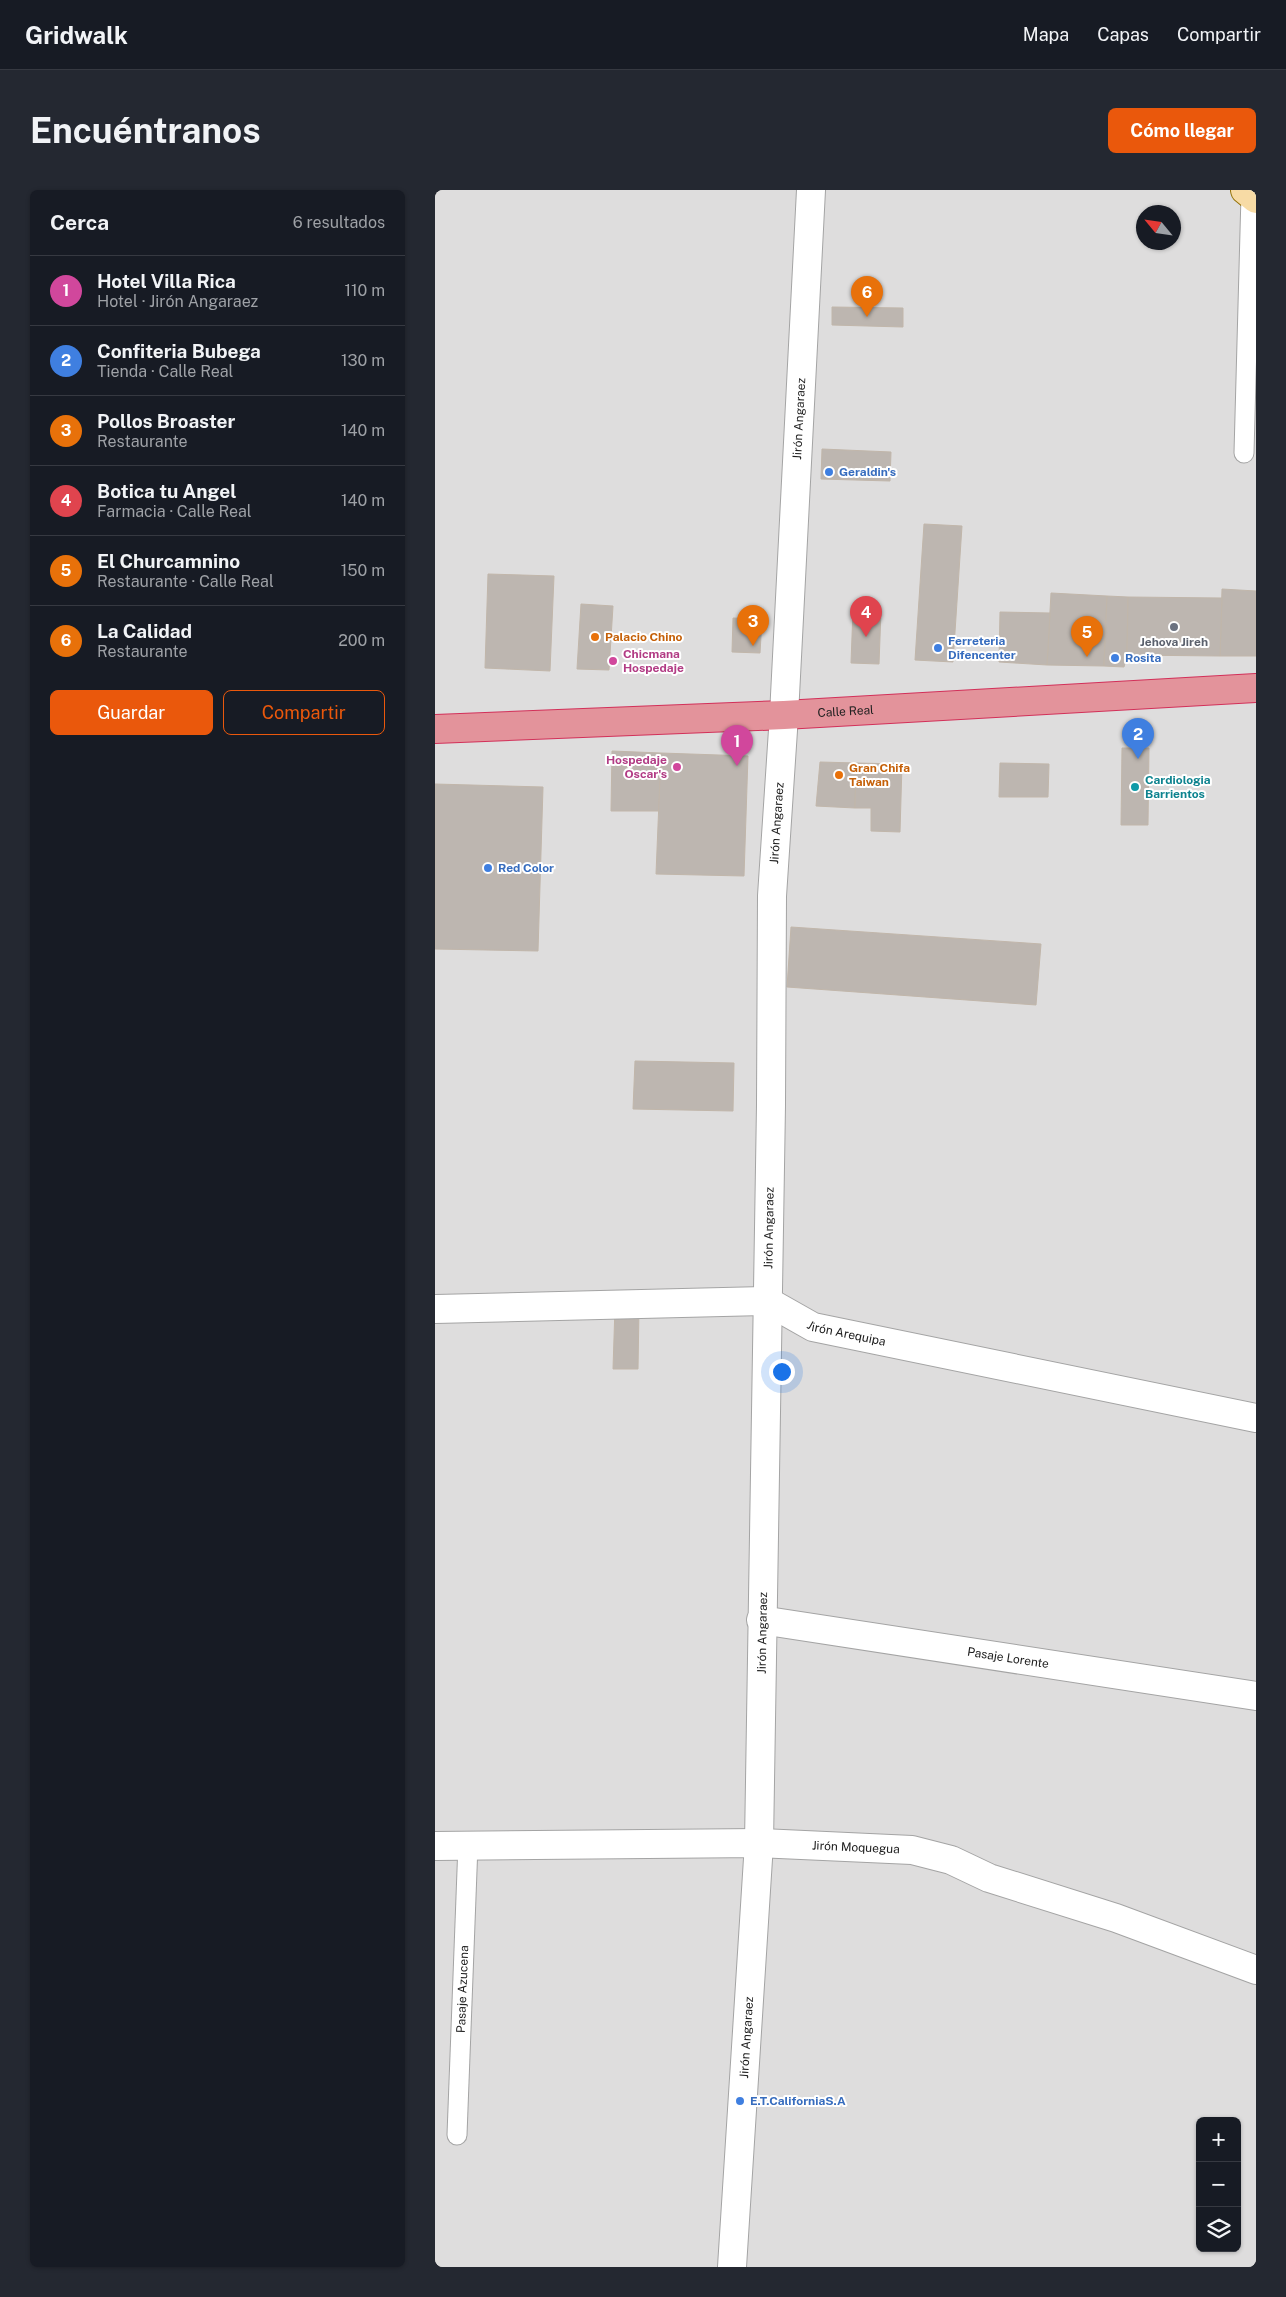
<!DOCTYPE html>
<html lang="es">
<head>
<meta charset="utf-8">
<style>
  body { margin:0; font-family:"Public Sans",sans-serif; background:#242831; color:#f1f3f6 }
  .controls { position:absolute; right:15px; bottom:15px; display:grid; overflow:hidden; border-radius:8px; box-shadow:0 1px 4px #0004 }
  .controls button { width:45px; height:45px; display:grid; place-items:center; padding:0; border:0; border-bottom:1px solid #363941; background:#171b24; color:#f1f3f6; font:25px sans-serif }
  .compass { position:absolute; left:701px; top:15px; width:45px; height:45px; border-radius:50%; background:#171b24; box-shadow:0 1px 4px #0004; rotate:299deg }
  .you { position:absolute; left:346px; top:1181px; width:18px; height:18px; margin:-12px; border:4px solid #fff; border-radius:50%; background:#1a73e8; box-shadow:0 0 0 8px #1a73e833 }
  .badge { display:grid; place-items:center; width:32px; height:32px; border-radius:50%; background:#ea580c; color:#fff; font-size:16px; font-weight:700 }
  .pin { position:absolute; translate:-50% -41px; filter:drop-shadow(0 1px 2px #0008) }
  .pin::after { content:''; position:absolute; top:26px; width:18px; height:15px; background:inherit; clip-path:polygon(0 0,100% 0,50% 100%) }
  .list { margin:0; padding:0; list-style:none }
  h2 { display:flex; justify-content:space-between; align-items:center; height:65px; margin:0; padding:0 20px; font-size:21px }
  h2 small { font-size:16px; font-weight:400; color:#9ea1a6 }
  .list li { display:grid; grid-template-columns:32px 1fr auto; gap:15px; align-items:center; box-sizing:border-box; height:70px; padding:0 20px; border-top:1px solid #363941 }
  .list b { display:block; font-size:19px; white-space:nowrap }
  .list p { margin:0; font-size:16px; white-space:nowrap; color:#9ea1a6 }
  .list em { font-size:16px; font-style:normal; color:#9ea1a6 }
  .actions { display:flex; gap:10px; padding:15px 20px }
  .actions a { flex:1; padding:11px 0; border:1px solid #ea580c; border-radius:8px; text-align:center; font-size:18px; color:#ea580c }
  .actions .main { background:#ea580c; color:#fff }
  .icon { flex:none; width:28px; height:28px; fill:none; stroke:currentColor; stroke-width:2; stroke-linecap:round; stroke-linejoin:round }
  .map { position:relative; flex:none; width:821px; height:2077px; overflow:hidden; border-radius:8px }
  header { display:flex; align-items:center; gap:30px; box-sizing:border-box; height:70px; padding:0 25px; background:#171b24; border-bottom:1px solid #363941 }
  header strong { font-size:24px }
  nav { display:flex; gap:28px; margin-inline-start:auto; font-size:18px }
  .intro { display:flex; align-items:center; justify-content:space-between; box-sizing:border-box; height:120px; padding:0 30px }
  h1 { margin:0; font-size:35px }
  .button { padding:12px 22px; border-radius:8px; background:#ea580c; color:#fff; font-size:18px; font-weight:700 }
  main { display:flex; gap:30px; padding:0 30px }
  aside { flex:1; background:#171b24; border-radius:8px; box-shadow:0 1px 4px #0004 }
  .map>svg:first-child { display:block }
</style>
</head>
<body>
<header>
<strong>Gridwalk</strong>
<nav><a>Mapa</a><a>Capas</a><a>Compartir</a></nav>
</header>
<div class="intro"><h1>Encuéntranos</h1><a class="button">Cómo llegar</a></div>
<main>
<aside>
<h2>Cerca<small>6 resultados</small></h2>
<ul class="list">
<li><span class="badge" style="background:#d1479c">1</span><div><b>Hotel Villa Rica</b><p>Hotel · Jirón Angaraez</p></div><em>110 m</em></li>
<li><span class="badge" style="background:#3f7fe0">2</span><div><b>Confiteria Bubega</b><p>Tienda · Calle Real</p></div><em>130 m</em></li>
<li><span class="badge" style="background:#e8710a">3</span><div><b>Pollos Broaster</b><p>Restaurante</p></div><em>140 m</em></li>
<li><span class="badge" style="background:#e0444e">4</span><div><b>Botica tu Angel</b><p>Farmacia · Calle Real</p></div><em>140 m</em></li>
<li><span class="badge" style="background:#e8710a">5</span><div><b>El Churcamnino</b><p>Restaurante · Calle Real</p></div><em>150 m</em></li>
<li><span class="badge" style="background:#e8710a">6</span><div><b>La Calidad</b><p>Restaurante</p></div><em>200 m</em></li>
</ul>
<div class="actions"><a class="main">Guardar</a><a>Compartir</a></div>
</aside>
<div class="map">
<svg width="821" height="2077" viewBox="0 0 821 2077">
  <rect width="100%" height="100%" fill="#f0eee7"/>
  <path fill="#dedddd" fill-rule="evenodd" d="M0,0h821v2077h-821zM708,22h30v30h-30zM765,1931h37v127h-37z"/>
  <g fill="#bdb6b0" stroke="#c1b6aa">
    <path d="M397,117l71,1v19l-71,-2z"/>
    <path d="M387,259l69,3 -1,29 -69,-2z"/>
    <path d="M489,334l38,2 -9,136 -38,-2z"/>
    <path d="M53,384l66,2 -4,95 -65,-3z"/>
    <path d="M787,399l34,2v65h-36z"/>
    <path d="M616,403l56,3 -3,70 -57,-1z"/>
    <path d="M672,406l21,1 -1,58 -3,12 -20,-1z"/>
    <path d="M693,407l94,1 -2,58 -93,-1z"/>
    <path d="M146,414l32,2 -4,64 -32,-1z"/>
    <path d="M418,420l28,1 -2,53 -28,-1z"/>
    <path d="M565,422l50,1 -3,52 -48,-3z"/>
    <path d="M298,428l29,1 -2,34 -28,-1z"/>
    <path d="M687,558h27l-1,77h-27z"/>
    <path d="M177,561l49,2 -2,58h-48z"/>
    <path d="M226,563l87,3 -4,120 -88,-2z"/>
    <path d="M385,572l36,1 -1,45 -39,-2z"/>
    <path d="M421,573l46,1 -2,68 -29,-1v-23h-16z"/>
    <path d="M565,573l49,1 -1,33h-49z"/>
    <path d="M0,594l108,3 -5,164 -103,-2z"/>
    <path d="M356,737l250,17 -5,61 -249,-18z"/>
    <path d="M200,871l99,2 -1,48 -100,-2z"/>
    <path d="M180,1117l24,1 -1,61h-25z"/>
  </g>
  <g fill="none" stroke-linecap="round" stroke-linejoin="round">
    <g stroke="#a4a4a4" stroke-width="21">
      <g id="lane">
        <path d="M809,263l7,-258"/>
        <path id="s1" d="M22,1945l11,-291"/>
      </g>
    </g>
    <g stroke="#a4a4a4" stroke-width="30">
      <g id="street">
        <path id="s2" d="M0,1119l332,-8 46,26 443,91"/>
        <path id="s3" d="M326,1430l495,76"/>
        <path id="s4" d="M0,1656l324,-3 153,7 39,10 38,18 127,40 140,52"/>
        <path id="s5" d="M297,2077l27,-424 12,-738 1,-209 12,-181 27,-525"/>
      </g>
    </g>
    <g stroke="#947208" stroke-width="30">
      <path id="primary" d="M810,0l11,9"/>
    </g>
    <g stroke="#d23059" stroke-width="30">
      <g id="highway">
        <path id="s6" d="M0,539l349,-14 472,-27"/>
      </g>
    </g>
    <use href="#lane" stroke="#fff" stroke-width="19"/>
    <use href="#street" stroke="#fff" stroke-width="28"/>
    <use href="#primary" stroke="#f7dba5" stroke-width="28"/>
    <use href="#highway" stroke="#e3939b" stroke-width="28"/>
  </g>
  <g fill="#3f7fe0" stroke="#fff" stroke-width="2">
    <circle cx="394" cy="282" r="5"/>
    <circle cx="503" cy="458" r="5"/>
    <circle cx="680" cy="468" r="5"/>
    <circle cx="53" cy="678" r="5"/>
    <circle cx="305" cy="1911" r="5"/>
  </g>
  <circle fill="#6b7280" stroke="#fff" stroke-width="2" cx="739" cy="437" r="5"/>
  <g fill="#e8710a" stroke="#fff" stroke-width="2">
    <circle cx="160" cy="447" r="5"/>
    <circle cx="404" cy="585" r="5"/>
  </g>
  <g fill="#d1479c" stroke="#fff" stroke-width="2">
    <circle cx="178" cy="471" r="5"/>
    <circle cx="242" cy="577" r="5"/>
  </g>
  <circle fill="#0f9aa8" stroke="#fff" stroke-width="2" cx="700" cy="597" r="5"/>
  <g text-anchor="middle" stroke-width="4" stroke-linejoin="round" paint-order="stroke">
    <g font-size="12" fill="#202020" stroke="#fff">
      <text dy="4" stroke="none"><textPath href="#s5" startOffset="1850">Jirón Angaraez</textPath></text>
      <text dy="4" stroke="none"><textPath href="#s6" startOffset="411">Calle Real</textPath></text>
      <text dy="4" stroke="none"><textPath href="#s5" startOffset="1445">Jirón Angaraez</textPath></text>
      <text dy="4" stroke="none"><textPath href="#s5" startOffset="1040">Jirón Angaraez</textPath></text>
      <text dy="4" stroke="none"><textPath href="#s2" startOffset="419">Jirón Arequipa</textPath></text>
      <text dy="4" stroke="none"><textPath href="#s5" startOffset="635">Jirón Angaraez</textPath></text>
      <text dy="4" stroke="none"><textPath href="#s3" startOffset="250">Pasaje Lorente</textPath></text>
      <text dy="4" stroke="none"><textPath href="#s4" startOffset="421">Jirón Moquegua</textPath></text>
      <text dy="4" stroke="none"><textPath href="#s1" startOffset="146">Pasaje Azucena</textPath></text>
      <text dy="4" stroke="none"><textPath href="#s5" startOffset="230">Jirón Angaraez</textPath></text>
    </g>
    <g font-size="12" font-weight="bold" fill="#366cbe" stroke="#fff" text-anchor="start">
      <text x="404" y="286">Geraldin's</text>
      <text x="513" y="455">Ferreteria<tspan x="513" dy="14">Difencenter</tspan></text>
      <text x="690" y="472">Rosita</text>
      <text x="63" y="682">Red Color</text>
      <text x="315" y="1915">E.T.CaliforniaS.A</text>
    </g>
    <g font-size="12" font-weight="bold" fill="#c56008" stroke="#fff" text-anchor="start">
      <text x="170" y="451">Palacio Chino</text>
      <text x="414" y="582">Gran Chifa<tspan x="414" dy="14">Taiwan</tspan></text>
    </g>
    <g font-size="12" font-weight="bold" fill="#5b616d" stroke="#fff">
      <text x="739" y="456">Jehova Jireh</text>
    </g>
    <g font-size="12" font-weight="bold" fill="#b23c85" stroke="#fff" text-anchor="start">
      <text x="188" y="468">Chicmana<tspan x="188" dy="14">Hospedaje</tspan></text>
      <text x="232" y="574" text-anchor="end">Hospedaje<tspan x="232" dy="14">Oscar's</tspan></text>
    </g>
    <g font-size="12" font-weight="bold" fill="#0d838f" stroke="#fff" text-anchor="start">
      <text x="710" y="594">Cardiologia<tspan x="710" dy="14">Barrientos</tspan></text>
    </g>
  </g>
</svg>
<div class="controls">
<button>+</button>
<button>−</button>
<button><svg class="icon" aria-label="layers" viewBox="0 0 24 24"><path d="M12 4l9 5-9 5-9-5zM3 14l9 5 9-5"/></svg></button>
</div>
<svg class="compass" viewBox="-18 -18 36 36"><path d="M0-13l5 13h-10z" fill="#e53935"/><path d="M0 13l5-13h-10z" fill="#9ea1a6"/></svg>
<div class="you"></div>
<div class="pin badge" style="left:302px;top:576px;background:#d1479c">1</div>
<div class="pin badge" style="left:703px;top:569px;background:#3f7fe0">2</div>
<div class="pin badge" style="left:318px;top:456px;background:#e8710a">3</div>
<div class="pin badge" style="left:431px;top:447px;background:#e0444e">4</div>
<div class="pin badge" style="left:652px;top:467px;background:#e8710a">5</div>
<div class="pin badge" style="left:432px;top:127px;background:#e8710a">6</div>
</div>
</main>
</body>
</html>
